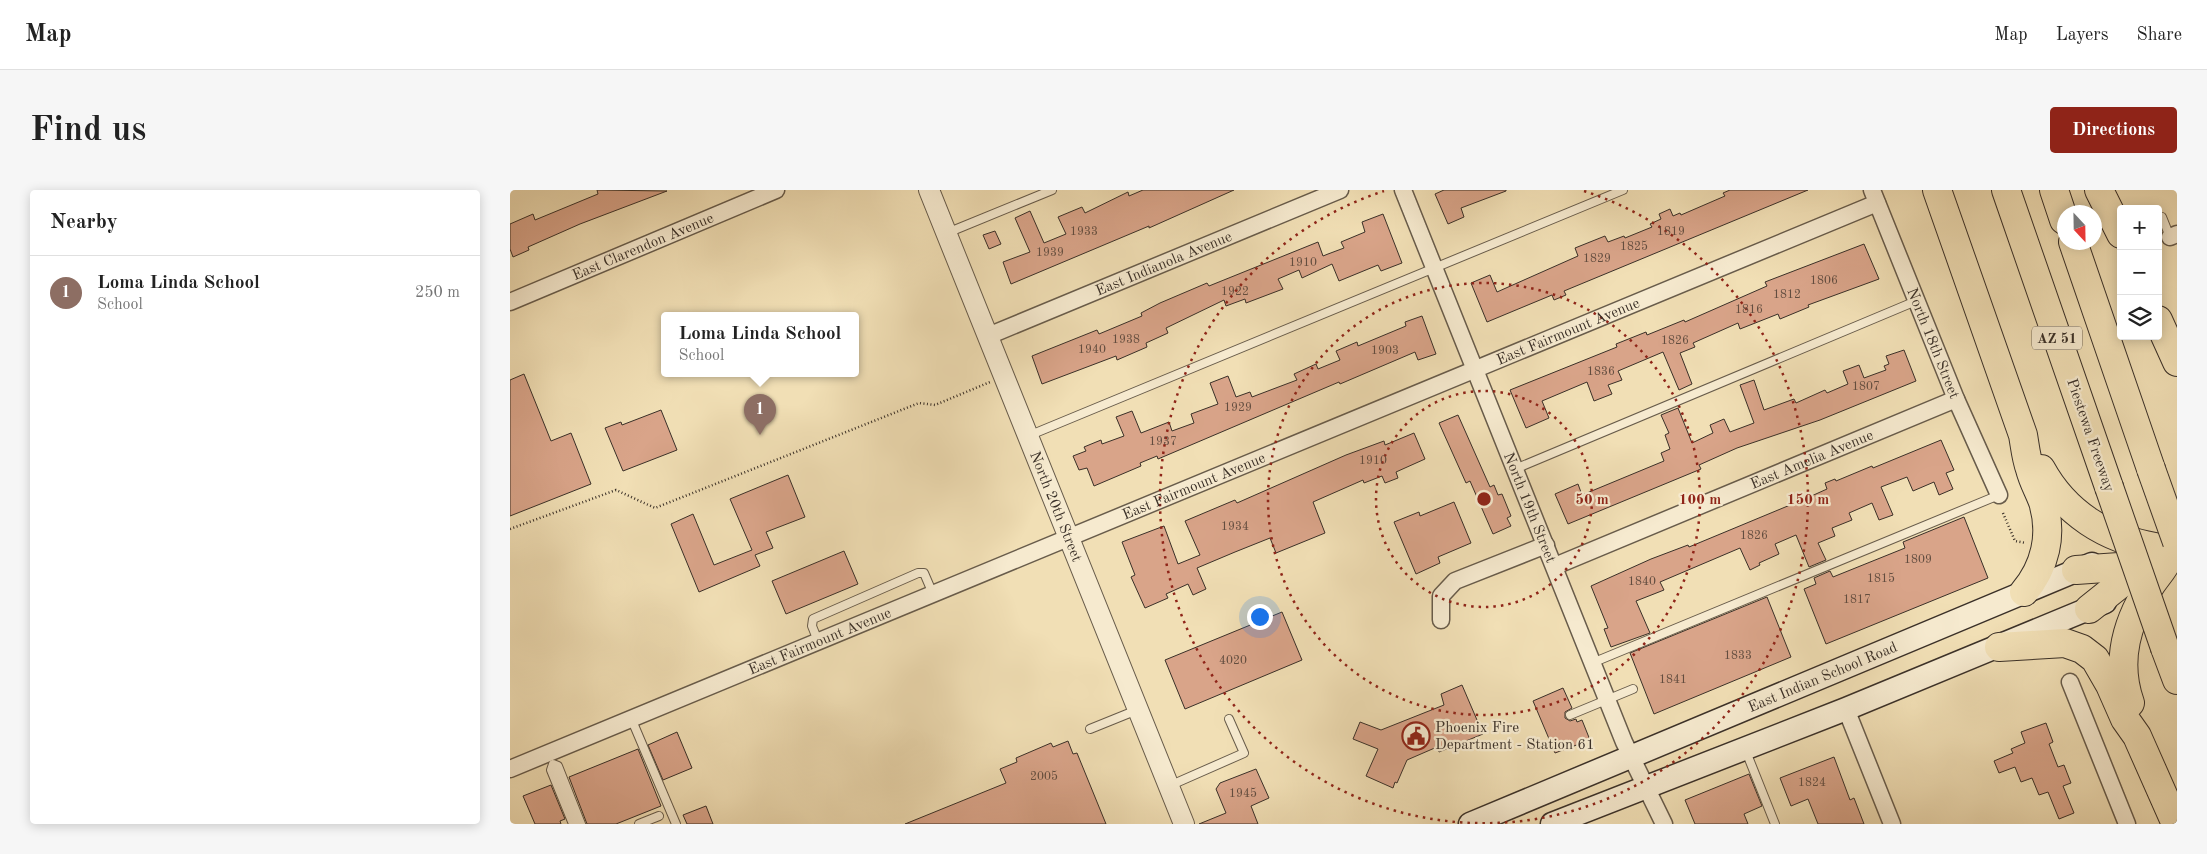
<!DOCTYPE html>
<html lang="en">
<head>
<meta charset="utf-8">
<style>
  body { margin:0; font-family:"Old Standard TT",serif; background:#f6f6f6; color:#222 }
  .controls { position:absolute; right:15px; top:15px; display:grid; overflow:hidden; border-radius:5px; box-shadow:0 2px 12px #0003 }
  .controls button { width:45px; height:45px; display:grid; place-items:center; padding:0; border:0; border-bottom:1px solid #e0e0e0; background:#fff; color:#222; font:25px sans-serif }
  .compass { position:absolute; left:1547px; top:15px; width:45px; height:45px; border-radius:50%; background:#fff; box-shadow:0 2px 12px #0003; rotate:158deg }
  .you { position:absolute; left:749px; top:426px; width:18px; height:18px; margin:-12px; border:4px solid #fff; border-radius:50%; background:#1a73e8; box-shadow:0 0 0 8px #1a73e833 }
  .badge { display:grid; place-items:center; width:32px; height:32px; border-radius:50%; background:#8f2418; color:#fff; font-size:16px; font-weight:700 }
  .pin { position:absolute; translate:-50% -41px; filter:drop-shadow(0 1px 2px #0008) }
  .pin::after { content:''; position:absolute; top:26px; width:18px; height:15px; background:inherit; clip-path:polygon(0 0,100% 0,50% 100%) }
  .popup { position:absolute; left:151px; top:122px; width:198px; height:65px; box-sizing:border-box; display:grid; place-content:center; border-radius:5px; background:#fff; filter:drop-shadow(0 1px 4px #0005); font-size:16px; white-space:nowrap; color:#767676 }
  .popup b { font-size:19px; color:#222 }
  .popup::after { content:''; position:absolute; left:50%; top:100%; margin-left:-10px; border:10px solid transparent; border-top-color:#fff }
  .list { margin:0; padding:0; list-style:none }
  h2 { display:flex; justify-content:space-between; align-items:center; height:65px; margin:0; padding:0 20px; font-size:21px }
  h2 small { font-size:16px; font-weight:400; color:#767676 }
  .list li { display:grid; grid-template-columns:32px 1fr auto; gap:15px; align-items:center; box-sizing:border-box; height:75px; padding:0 20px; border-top:1px solid #e0e0e0 }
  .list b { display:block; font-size:19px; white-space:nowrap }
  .list p { margin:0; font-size:16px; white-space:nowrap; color:#767676 }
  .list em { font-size:16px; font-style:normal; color:#767676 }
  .icon { flex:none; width:28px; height:28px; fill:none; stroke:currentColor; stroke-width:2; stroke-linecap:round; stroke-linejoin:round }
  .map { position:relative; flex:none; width:1667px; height:634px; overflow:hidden; border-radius:5px }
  header { display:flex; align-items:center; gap:30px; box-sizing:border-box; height:70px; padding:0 25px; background:#fff; border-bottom:1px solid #e0e0e0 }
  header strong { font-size:24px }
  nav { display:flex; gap:28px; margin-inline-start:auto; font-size:18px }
  .intro { display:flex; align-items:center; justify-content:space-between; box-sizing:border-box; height:120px; padding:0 30px }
  h1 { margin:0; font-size:35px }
  .button { padding:12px 22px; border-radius:5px; background:#8f2418; color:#fff; font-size:18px; font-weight:700 }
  main { display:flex; gap:30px; padding:0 30px }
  aside { flex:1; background:#fff; border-radius:5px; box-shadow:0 2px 12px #0003 }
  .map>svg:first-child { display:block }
</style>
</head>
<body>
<header>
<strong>Map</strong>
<nav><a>Map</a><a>Layers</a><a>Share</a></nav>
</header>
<div class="intro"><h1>Find us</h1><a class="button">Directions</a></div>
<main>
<aside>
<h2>Nearby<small></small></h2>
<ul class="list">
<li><span class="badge" style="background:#8d6e63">1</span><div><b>Loma Linda School</b><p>School</p></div><em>250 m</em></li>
</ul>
</aside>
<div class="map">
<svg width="1667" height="634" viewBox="0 0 1667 634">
  <rect width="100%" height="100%" fill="#f1dfb5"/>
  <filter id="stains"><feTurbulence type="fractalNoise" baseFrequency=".004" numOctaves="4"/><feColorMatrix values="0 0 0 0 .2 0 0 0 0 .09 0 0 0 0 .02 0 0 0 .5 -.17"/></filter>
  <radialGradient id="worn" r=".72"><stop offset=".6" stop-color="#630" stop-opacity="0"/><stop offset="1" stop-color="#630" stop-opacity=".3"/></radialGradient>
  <g fill="#d9a489" stroke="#3a3028">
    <path d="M87,0l70,1 -87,33 -52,23 1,3 -16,7 -3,-8v-25l23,-10 2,6 63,-26z"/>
    <path d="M633,0h91l-85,38v-2l-138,58 -8,-22 27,-10 -15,-34 15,-7 14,32 22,-9 -8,-17 24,-10 3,6 43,-21 1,4z"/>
    <path d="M934,0h62v1l-45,17 3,9 -16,7 -13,-30z"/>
    <path d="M1220,0h78l-244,101 2,4 -12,5 -2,-5 -65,27 -16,-39 19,-8 7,17 81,-36 -3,-8 30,-12 3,6 16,-6 1,2 27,-11 -2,-3 11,-5 -2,-5 11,-5 3,7 7,-3 1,2 44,-19 -2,-3z"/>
    <path d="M873,24l19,49 -21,8 -3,-6 -39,16 -7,-17 -30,14 -3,-8 -21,9 5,10 -37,14 -1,-4 -19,7 -2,-6 -58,28 2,5 -22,10 1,4 -30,13 -1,-4 -74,28 -10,-28 65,-26 2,4 43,-18 -1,-3 19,-10 47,-20 2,3 109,-44 5,14 5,-2 16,-6 -3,-6 24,-10 -3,-10z"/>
    <path d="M485,41l6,13 -12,5 -6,-14z"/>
    <path d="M1354,54l15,35 -71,26 1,2 -29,12 -2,-5 -38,15 -2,-6 -45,20 2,4 -15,6 12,31 -13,6 -16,-38 -45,19 4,9 -14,5 4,9 -18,7 -7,-19 -45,19 7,17 -23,10 -16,-38 107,-43 -1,-3 30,-12 1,3 37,-15 1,2 82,-36 -2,-4z"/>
    <path d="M912,126l14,38 -18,6 -3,-8 -75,32 -1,-2 -181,77 -1,-3 -17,7 1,3 -47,20 -7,-18 -8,2 -6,-14 13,-5 -2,-4 17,-7 1,4 22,-8 -8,-19 16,-6 9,22 28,-11 3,9 22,-8 -3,-9 27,-10 -8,-21 18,-7 8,21 14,-5 2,5 45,-17 -3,-6 22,-10 2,5 22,-9 -4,-9 21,-9 1,4 48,-20 -1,-4z"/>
    <path d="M1394,160l12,31 -96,39 -83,28 -38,17 2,4 -133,55 -13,-30 23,-10 4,11 82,-34 -3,-8 9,-4 -5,-14 4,-2 -8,-18 17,-7 14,35 21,-10 -3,-8 14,-6 6,13 24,-9 -14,-38 14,-5 10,30 30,-11 2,4 29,-13 2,3 21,-9 -5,-13 16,-6 5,13 22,-8 -2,-4 5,-2 -3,-8z"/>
    <path d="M14,184l27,67 20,-8 20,51 -81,32v-136z"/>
    <path d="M151,220l16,40 -54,21 -18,-43 16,-6 1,3z"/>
    <path d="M948,225l32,72 4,-2 4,10 4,-1 9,22 -4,2 4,8 -18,8 -23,-53 -4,2 -27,-60z"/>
    <path d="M904,243l11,26 -29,13 2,6 -13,5 -3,-7 -18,7 -1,-3 -50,22 12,31 -49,20 -6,-15 -35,14 -38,16 9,21 -13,6 -5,-11 -22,10 2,4 -23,10 -14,-31 4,-2 -13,-33 42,-16 14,38 22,-9 -15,-34 50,-21 2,3 109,-48 38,-14 1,4z"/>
    <path d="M1431,250l13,30 -8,3 7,16 -14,6 -5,-13 -21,9 -6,-14 -26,10 12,28 -14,5 -7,-17 -23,10 3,7 -20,8 3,8 -17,7 8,17 -17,7 -13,-32 -21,9 4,10 -20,9 1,2 -10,5 -10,-22 -80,34 4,8 -28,11 14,32 -39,14 -7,-18 4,-1 -17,-42 60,-27 37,-14 1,2 118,-49 20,-9 -2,-6 10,-4 1,2 36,-15 1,2z"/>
    <path d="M278,285l17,42 -39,15 7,16 -18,7 5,11 -61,26 -28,-68 22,-10 21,51 38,-15 -22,-51z"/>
    <path d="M944,312l17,41 -33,14 2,6 -24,11 -22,-52 25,-10 1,4z"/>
    <path d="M1454,327l24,61 -162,66 -22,-55 12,-5 -2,-6 16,-7 3,6 72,-29 -2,-6z"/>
    <path d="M334,361l14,33 -72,30 -14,-33z"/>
    <path d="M1257,407l24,60 -137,57 -24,-61z"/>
    <path d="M772,422l20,48 -117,49 -20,-49z"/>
    <path d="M952,495l21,49 -44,18 -2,-5 -30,13 -10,23 -2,-1 -2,6 -27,-12 12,-27 -25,-10 7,-17 21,8 63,-25 -3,-11z"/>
    <path d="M1053,498l9,20 -7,4v6l5,3 6,-2 1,3 5,-2 8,20 -35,13 -22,-52z"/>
    <path d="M1536,533l7,19 -4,2 9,23 6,-2 7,18 -8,3 11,27 -15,6 -11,-27 -9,3 -7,-17 -11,4 -6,-15 -16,6 -5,-12 19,-8 -2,-4 14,-6 -4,-11z"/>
    <path d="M167,542l15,36 -29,12 -15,-35z"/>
    <path d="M558,551l5,13 4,-1 29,71h-201l101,-41 -6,-14 17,-7 -1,-4 35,-15 2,4z"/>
    <path d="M128,559l23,57 -45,18h-29l-18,-47z"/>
    <path d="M1324,567l16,43 4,-2 10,26h-46l-10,-25 -17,7 -11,-28z"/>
    <path d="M746,579l13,29 -18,8 7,18h-59l27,-11 -10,-24 4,-6z"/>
    <path d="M1239,584l13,32 -18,8 4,10h-53l-10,-24z"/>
    <path d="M41,595l14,34 -5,2 1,3h-26l-12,-28z"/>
    <path d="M196,616l7,18h-26l-4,-9z"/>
  </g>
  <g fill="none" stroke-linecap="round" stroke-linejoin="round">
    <g stroke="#685c4b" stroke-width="10">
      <g id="service">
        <path d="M1652,27l8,20"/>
        <path d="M437,43l105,-43"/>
        <path d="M518,246l595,-246"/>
        <path d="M1005,279l401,-168"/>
        <path d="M308,451l-6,-15 1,-7 105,-46h6l9,21"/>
        <path d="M1082,473l407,-168"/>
        <path d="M1060,525l63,-26"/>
        <path d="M121,528l45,106"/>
        <path d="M580,539l47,-19"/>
        <path d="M1235,559l30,75"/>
        <path d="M659,596l75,-33 -15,-34"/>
        <path d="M63,634l-22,-54 2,-6 5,2 23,58"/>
        <path d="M129,634l20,-8"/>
      </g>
    </g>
    <g stroke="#685c4b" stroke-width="19">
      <g id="minor">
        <path id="s1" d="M893,0l221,552 40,82"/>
        <path id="s2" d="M1362,0l84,209 43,96"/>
        <path d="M1660,47l7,-3"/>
        <path id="s3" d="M0,112l266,-112"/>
        <path id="s4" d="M478,146l352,-146"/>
        <path id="s5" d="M1045,376l401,-167"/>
        <path d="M931,430v-24l14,-15 91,-36"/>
        <path d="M1560,492l57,142"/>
        <path d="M1336,519l46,115"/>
        <path id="s6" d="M0,579l1367,-566"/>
      </g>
    </g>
    <g stroke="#685c4b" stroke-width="22">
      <g id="tertiary">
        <path id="s7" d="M419,0l255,634"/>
      </g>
    </g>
    <g stroke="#3a3028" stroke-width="25">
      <g id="secondary">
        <path id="s8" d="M960,634l622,-260"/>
        <path d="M1042,634l294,-115 259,-107"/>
      </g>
    </g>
    <g stroke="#3a3028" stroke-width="30">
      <g id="motorway">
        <path d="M1427,0l86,245c2,11 3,23 7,34 3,12 9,22 13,33 10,33 2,65 -19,90"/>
        <path d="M1496,0l103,297"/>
        <path d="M1544,0l10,30"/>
        <path d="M1589,0l22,44"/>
        <path d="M1563,52l78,227"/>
        <path d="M1648,130l19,42"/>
        <path d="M1531,279c24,44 65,70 114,78 7,2 14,5 22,6"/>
        <path d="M1566,380l72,-5"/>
        <path d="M1579,419l35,-28 29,-29"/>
        <path d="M1489,457l66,-4 17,6 13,10 15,26 15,34 12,17 39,88"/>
        <path d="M1655,458l12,32"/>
        <path d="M1620,513c-17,-48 1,-94 31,-132 5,-7 9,-15 16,-21"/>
      </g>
    </g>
    <g stroke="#3a3028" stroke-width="2.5" stroke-dasharray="1 2.5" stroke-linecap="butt">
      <path d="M1493,323l12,28 11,2"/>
      <path d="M0,339l106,-39 39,18 264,-105 16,2 55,-23"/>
    </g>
    <use href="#service" stroke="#f6eacf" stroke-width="8"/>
    <use href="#minor" stroke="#f6eacf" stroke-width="16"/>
    <use href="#tertiary" stroke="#f6eacf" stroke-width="20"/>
    <use href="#secondary" stroke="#f6eacf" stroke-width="22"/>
    <use href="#motorway" stroke="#f1dfb5" stroke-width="28"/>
    <g stroke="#3a3028" stroke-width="30" stroke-linecap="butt">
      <g id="motorway-bridge">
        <path d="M1641,279l26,73"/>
        <path d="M1599,297l56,161"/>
      </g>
    </g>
    <use href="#motorway-bridge" stroke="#f1dfb5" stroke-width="28"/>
  </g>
  <g fill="none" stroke="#8f2418" stroke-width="2.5" stroke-dasharray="2.5 5">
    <circle cx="974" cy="309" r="108"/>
    <circle cx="974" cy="309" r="216"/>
    <path d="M1074 1A324 324 0 1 1 874 1"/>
  </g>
  <defs>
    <g id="civic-ring" transform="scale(1.4375)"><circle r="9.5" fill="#f6eacf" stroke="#8f2418" stroke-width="1.5"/><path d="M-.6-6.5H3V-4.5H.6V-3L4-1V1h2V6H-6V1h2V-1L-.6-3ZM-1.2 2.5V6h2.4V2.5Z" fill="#8f2418"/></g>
  </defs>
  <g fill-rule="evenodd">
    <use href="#civic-ring" x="906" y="546"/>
  </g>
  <g text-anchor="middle" stroke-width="4.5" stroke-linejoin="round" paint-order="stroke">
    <g font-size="12" fill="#624d40">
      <text x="574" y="45">1933</text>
      <text x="1161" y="45">1819</text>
      <text x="1124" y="60">1825</text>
      <text x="540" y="66">1939</text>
      <text x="1087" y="72">1829</text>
      <text x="793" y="76">1910</text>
      <text x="1314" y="94">1806</text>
      <text x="725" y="105">1922</text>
      <text x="1277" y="108">1812</text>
      <text x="1239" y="123">1816</text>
      <text x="616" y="153">1938</text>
      <text x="1165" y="154">1826</text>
      <text x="582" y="163">1940</text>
      <text x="875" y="164">1903</text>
      <text x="1091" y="185">1836</text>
      <text x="1356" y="200">1807</text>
      <text x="728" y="221">1929</text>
      <text x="653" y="255">1937</text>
      <text x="863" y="274">1910</text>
      <text x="725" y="340">1934</text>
      <text x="1244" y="349">1826</text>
      <text x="1408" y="373">1809</text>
      <text x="1371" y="392">1815</text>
      <text x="1132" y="395">1840</text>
      <text x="1347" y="413">1817</text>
      <text x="1228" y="469">1833</text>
      <text x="723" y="474">4020</text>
      <text x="1163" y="493">1841</text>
      <text x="534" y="590">2005</text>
      <text x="1302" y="596">1824</text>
      <text x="733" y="607">1945</text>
    </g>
    <rect fill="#f6eacf" stroke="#72685a" stroke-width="1" x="1522" y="136.5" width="50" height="23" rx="4"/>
    <g font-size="14" font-weight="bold" fill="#3a3028">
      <text x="1547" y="153">AZ 51</text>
    </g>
    <g font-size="15" fill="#3a3028" stroke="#f6eacf">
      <text dy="5" stroke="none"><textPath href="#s3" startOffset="144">East Clarendon Avenue</textPath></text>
      <text dy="5" stroke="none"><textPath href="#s4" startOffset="190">East Indianola Avenue</textPath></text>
      <text dy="5" stroke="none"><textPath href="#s6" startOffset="1145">East Fairmount Avenue</textPath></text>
      <text dy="5" stroke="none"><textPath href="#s2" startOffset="165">North 18th Street</textPath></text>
      <text transform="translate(1581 245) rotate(71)" y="5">Piestewa Freeway</text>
      <text dy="5" stroke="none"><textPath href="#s5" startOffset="278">East Amelia Avenue</textPath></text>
      <text dy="5" stroke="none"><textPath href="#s6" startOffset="740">East Fairmount Avenue</textPath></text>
      <text dy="5" stroke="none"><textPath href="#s7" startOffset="341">North 20th Street</textPath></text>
      <text dy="5" stroke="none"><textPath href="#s1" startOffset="342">North 19th Street</textPath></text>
      <text dy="5" stroke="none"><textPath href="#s6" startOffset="335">East Fairmount Avenue</textPath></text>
      <text dy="5" stroke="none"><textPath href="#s8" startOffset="382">East Indian School Road</textPath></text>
    </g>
    <g font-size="15" fill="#3a3028" stroke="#f6eacf" text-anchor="start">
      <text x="925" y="542">Phoenix Fire<tspan x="925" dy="17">Department - Station 61</tspan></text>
    </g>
  </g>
  <circle cx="974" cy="309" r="8" fill="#8f2418" stroke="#f6eacf" stroke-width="2.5"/>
  <g font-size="15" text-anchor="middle" font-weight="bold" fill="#8f2418" stroke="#f6eacf" stroke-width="4.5" stroke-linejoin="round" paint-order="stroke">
    <text x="1082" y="314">50 m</text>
    <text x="1190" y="314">100 m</text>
    <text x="1298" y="314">150 m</text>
  </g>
  <rect width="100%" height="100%" filter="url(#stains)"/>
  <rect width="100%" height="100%" fill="url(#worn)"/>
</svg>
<div class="controls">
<button>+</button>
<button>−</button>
<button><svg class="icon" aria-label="layers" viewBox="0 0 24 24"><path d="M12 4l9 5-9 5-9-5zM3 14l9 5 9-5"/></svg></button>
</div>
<svg class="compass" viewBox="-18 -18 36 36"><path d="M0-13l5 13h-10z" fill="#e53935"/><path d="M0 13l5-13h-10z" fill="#767676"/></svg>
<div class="you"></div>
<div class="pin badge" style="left:250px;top:245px;background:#8d6e63">1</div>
<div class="popup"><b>Loma Linda School</b>School</div>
</div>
</main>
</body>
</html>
